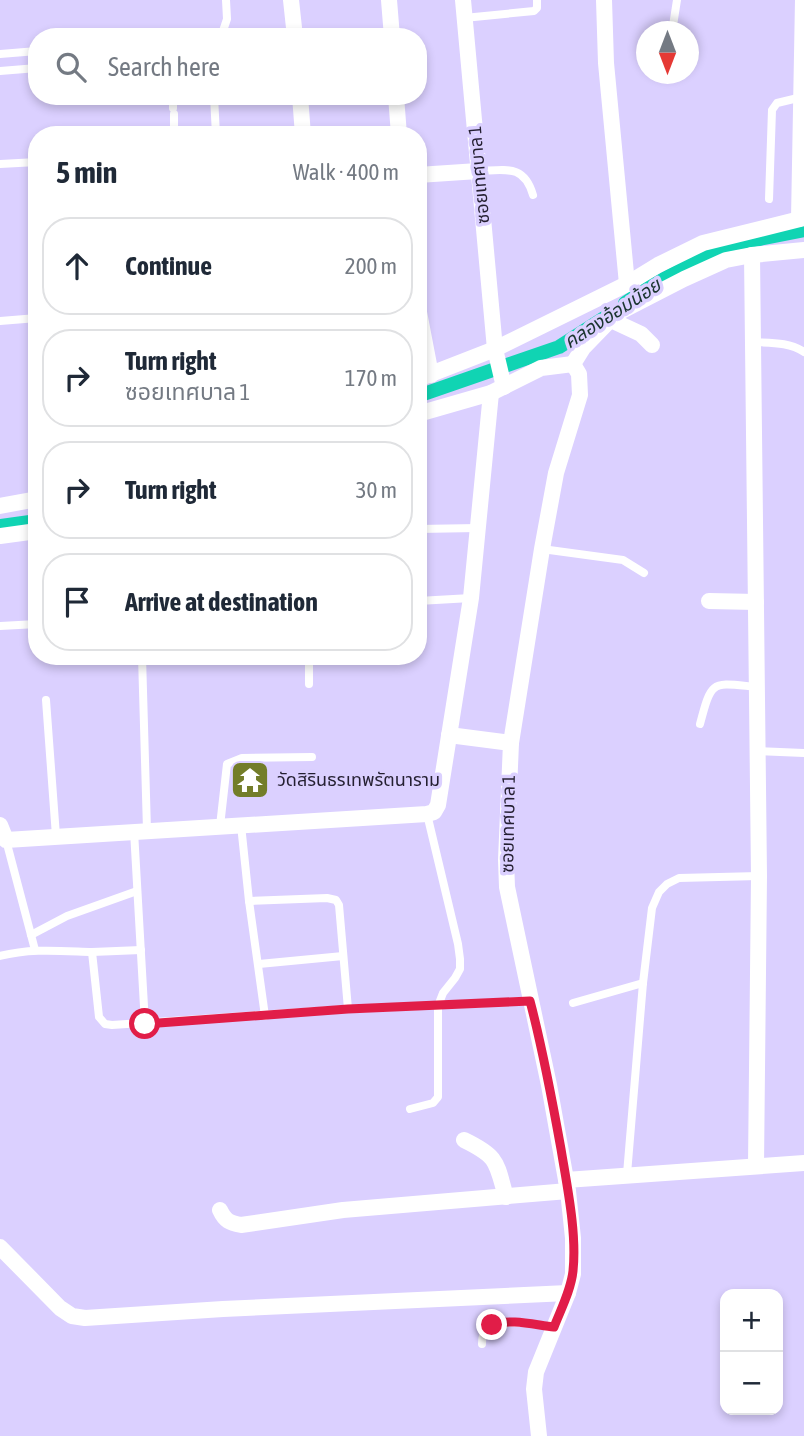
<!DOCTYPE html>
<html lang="en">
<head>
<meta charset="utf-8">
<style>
  body { margin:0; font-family:"Asap Condensed","Noto Sans Thai",sans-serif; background:#f2f2f3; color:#1f2937 }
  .controls { position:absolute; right:21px; bottom:21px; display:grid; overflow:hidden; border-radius:14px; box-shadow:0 4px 10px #0003 }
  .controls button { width:63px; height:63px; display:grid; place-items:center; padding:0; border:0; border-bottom:2px solid #e0e1e3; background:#fff; color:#1f2937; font:35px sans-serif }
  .compass { position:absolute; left:636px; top:21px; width:63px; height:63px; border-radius:50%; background:#fff; box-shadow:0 4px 10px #0003; rotate:180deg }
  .stop { position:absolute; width:21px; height:21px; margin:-16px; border:5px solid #e11d48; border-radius:50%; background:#fff }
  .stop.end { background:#e11d48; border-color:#fff; box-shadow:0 2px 7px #0008 }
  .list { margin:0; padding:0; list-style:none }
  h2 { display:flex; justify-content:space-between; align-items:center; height:91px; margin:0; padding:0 28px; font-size:30px }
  h2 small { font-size:23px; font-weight:400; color:#747a83 }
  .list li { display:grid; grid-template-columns:46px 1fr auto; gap:21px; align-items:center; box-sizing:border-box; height:98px; margin:0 14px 14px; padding:0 14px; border:2px solid #e0e1e3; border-radius:28px }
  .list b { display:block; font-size:26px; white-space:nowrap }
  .list p { margin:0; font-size:23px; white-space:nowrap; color:#747a83 }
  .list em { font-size:23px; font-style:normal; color:#747a83 }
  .icon { flex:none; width:38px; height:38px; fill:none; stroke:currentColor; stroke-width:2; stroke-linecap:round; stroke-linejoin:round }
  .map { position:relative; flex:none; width:804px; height:1436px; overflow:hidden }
  .search { position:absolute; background:#fff; box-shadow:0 4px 10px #0003; left:28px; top:28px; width:399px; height:77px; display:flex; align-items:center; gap:18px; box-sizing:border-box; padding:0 24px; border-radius:28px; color:#747a83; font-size:26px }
  .panel { position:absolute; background:#fff; box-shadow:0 4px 10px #0003; left:28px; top:126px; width:399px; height:539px; border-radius:28px }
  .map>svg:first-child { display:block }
</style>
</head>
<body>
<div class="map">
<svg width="804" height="1436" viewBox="0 0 804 1436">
  <rect width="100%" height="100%" fill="#dbd0ff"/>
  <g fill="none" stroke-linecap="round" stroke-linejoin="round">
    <g stroke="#10d4b3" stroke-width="14">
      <path d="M625,303l21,-14 78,-43 80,-16"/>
      <path d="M418,396l141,-49 50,-32"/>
      <path d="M0,526l37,-5"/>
    </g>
    <g stroke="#fff" stroke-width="8">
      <path d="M464,18l70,-7 3,-3v-8"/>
      <path d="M672,32l5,-32"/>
      <path d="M214,37l9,-6 4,-12 -1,-19"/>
      <path d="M0,54l37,-3"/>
      <path d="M0,71l37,-3"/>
      <path d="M173,96v12"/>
      <path d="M214,96l2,39"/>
      <path d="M174,114v21"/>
      <path d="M0,164l37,-2"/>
      <path d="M478,171c28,-1 46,-7 55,24"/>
      <path d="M769,199l3,-89 5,-7 25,-6"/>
      <path d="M0,321l37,-3"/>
      <path d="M753,342c17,1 37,0 51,10"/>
      <path d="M418,529l60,-1"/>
      <path d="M542,549l81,11 21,13"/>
      <path d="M418,601l53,-3"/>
      <path d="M0,626l37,-2"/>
      <path d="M142,656l5,174"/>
      <path d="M309,656v28"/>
      <path d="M46,700l10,136"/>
      <path d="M700,724c12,-46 12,-41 58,-37"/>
      <path d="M758,751l46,2"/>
      <path d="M241,825l8,76 16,115"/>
      <path d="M220,826l7,-62 15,-6 70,-1"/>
      <path d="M134,831l11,193"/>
      <path d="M6,840l29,110"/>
      <path d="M249,901l78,-3 9,2 3,5 9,104"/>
      <path d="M31,935l36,-19 70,-25"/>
      <path d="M92,952l49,-2"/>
      <path d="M0,956c30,-8 61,-5 92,-4l7,65 6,7 7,1 236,-16 182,-8"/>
      <path d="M259,964l84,-8"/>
      <path d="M573,1003l70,-20"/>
      <path d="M410,1109l23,-6 5,-6v-91l5,-13 12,-15 5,-9v-10l-2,-15 -31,-130"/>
      <path d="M627,1174l16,-191 9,-75 7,-16 8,-8 12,-6 80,-2"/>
      <path d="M482,1344c0,-6 1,-12 5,-16 11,-11 52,-3 67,-1"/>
    </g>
    <g stroke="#fff" stroke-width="16">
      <path d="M291,0l4,37"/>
      <path d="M389,0l3,37"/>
      <path d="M463,0l32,349 9,38"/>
      <path d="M604,0l2,63 21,221"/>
      <path d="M300,96l3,39"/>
      <path d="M396,96l3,39"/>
      <path d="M418,175l60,-4"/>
      <path d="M799,219l4,-219"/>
      <path d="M752,255l7,621 -3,290"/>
      <path d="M418,307l13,68"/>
      <path d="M611,320l30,14 11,11"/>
      <path d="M573,364l10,-16 33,-34 68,-35 42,-19 26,-5 52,-5"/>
      <path d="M418,379l77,-30 132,-65 31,-19 45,-22 101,-25"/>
      <path d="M418,414l73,-21 50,-25 32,-4 6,10 1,21 -24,78 -14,76 -31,194 -5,117 1,27 42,198 19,106 5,47v36l-5,19 -32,79 -2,17 5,47"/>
      <path d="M0,506l37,-7"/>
      <path d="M0,536l37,-5"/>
      <path d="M709,601l47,1"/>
      <path d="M449,735l62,8"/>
      <path d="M0,825l6,15 421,-26 7,-2 4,-7 33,-207 20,-205"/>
      <path d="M464,1140c35,17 32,22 42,57"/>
      <path d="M566,1180l238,-17"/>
      <path d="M220,1210c5,11 10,13 21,15l102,-15 225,-19"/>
      <path d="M0,1247l60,61 12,8 13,2 138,-9 345,-16"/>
    </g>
  </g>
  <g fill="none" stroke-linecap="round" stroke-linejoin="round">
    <path stroke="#e11d48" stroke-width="9" d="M145,1024l203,-15 182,-8c13,49 22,98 31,148 6,37 16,84 12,122 -2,19 -12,38 -19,56 -19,-2 -44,-9 -62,-2"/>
  </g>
  <defs>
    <g id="temple-square" transform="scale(2.0125)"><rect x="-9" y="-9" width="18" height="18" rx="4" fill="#737d29" stroke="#dbd0ff"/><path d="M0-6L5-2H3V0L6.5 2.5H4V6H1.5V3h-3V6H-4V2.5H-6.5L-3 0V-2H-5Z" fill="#fff"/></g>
  </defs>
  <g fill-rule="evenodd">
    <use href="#temple-square" x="250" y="780"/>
  </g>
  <g text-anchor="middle" stroke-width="7" stroke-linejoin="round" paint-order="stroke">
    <g font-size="18" fill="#241f31" stroke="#dbd0ff">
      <text transform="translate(479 175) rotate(-95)" y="6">ซอยเทศบาล 1</text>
      <text transform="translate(508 824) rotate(-89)" y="6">ซอยเทศบาล 1</text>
    </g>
    <g font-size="18" fill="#241f31" stroke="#dbd0ff" text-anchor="start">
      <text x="277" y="786">วัดสิรินธรเทพรัตนาราม</text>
    </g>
    <g font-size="19" font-style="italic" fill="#1a342e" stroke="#dbd0ff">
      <text transform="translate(612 313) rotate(-33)" y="7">คลองอ้อมน้อย</text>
    </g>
  </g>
</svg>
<div class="controls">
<button>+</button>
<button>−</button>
</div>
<svg class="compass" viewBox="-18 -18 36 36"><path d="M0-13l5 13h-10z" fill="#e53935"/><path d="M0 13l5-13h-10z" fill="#747a83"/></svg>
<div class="stop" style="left:145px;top:1024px"></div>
<div class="stop end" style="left:492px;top:1325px"></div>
<div class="search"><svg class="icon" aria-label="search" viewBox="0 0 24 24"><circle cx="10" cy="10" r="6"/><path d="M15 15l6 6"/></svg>Search here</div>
<section class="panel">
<h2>5 min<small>Walk · 400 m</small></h2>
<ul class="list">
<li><svg class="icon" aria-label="ahead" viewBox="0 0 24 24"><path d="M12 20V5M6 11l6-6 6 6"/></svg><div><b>Continue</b></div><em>200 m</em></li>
<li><svg class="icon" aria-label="right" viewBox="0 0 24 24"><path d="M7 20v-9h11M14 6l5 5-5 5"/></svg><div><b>Turn right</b><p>ซอยเทศบาล 1</p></div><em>170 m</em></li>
<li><svg class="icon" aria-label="right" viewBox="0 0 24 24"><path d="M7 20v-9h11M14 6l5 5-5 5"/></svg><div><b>Turn right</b></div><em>30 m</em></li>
<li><svg class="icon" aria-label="arrive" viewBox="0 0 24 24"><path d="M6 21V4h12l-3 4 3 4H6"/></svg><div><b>Arrive at destination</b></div></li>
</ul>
</section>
</div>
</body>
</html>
